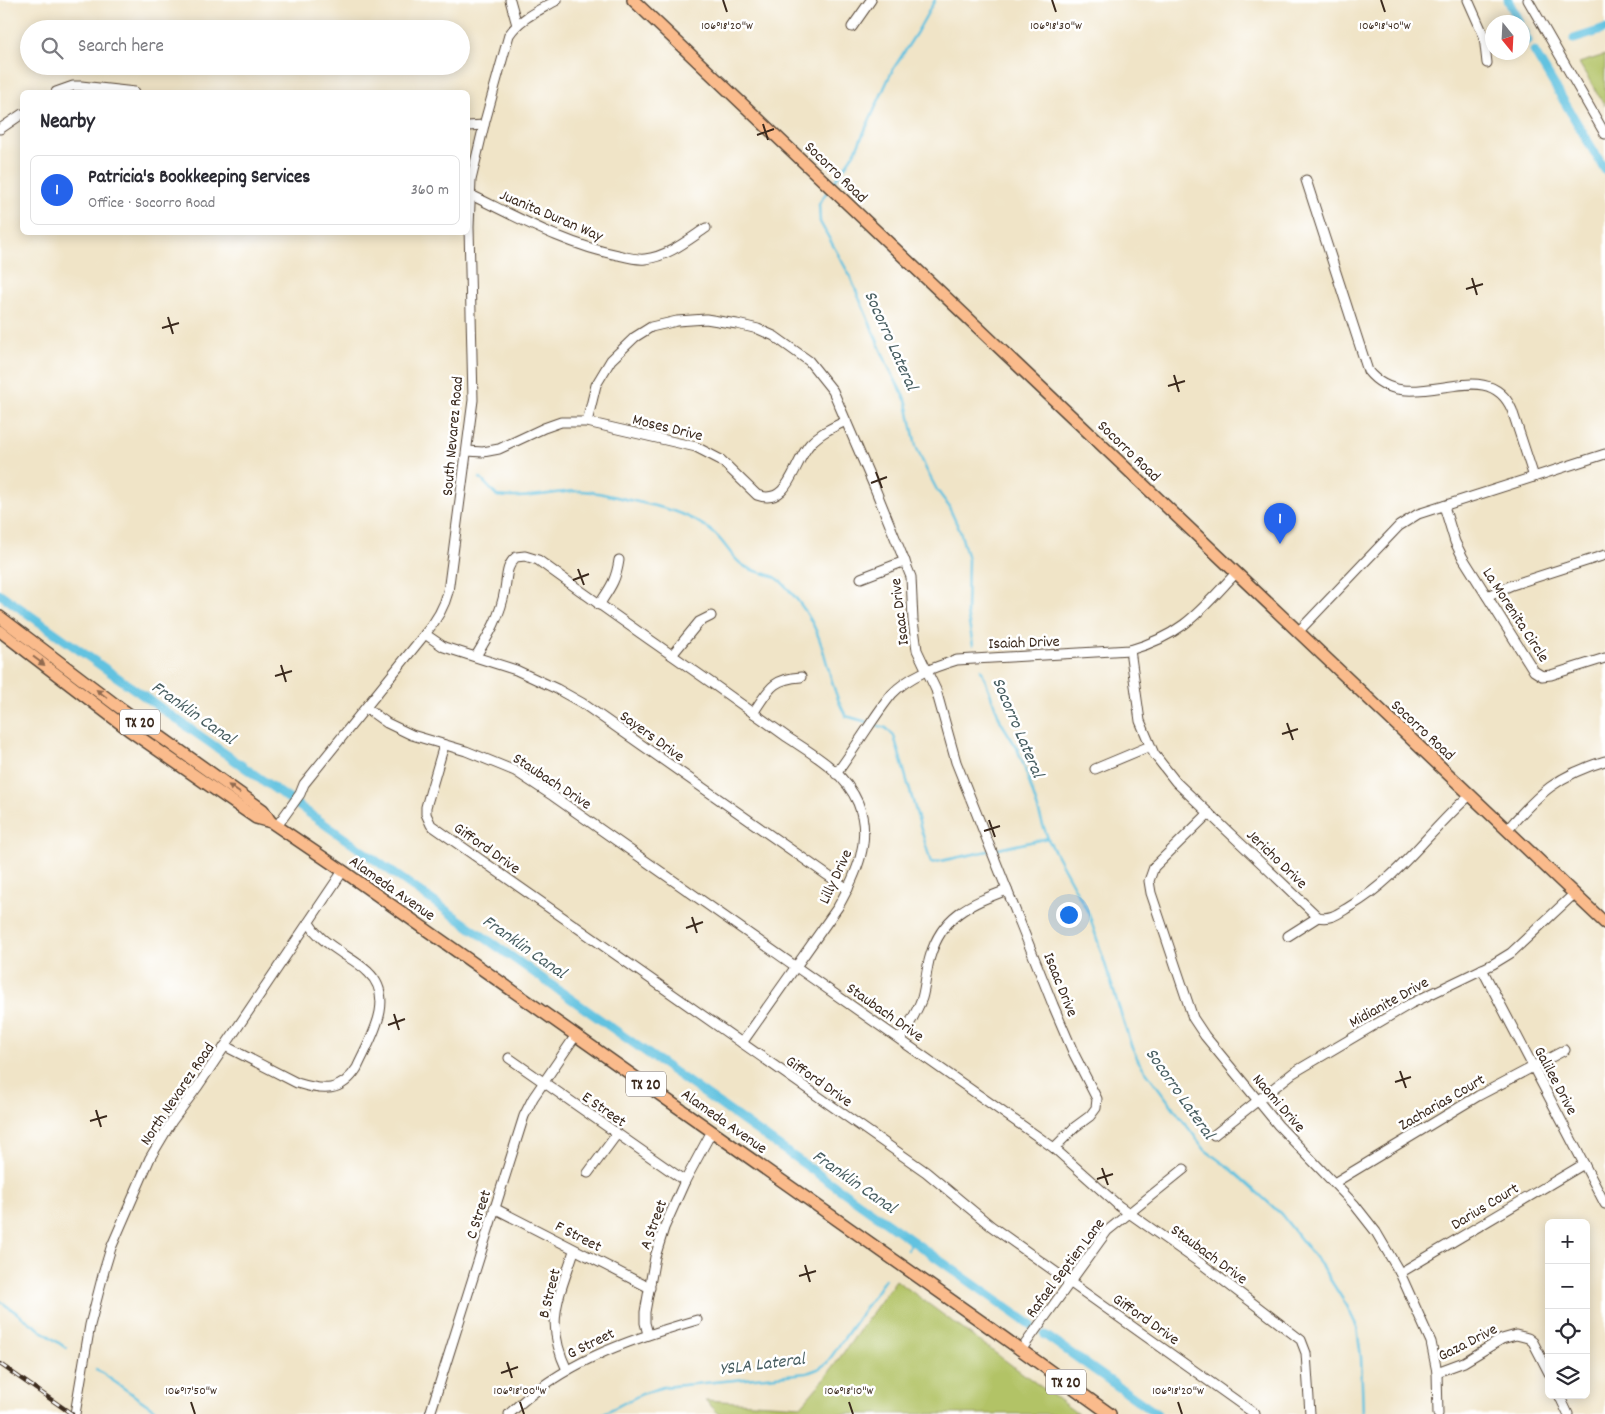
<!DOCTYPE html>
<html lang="en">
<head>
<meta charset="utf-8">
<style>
  body { margin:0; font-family:Dekko,sans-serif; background:#f2f2f3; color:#2b2b33 }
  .controls { position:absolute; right:15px; bottom:15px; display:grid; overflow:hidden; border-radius:8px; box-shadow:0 2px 12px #0003 }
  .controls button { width:45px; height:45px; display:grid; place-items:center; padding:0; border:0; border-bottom:1px solid #e1e1e2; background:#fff; color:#2b2b33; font:25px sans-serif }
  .compass { position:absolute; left:1485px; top:15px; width:45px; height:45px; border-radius:50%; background:#fff; box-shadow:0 2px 12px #0003; rotate:162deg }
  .you { position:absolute; left:1068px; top:914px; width:18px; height:18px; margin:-12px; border:4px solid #fff; border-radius:50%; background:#1a73e8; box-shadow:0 0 0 8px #1a73e833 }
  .badge { display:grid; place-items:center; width:32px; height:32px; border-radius:50%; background:#2563eb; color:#fff; font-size:16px; font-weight:700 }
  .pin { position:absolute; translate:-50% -41px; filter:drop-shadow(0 1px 2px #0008) }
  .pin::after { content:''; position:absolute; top:26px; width:18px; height:15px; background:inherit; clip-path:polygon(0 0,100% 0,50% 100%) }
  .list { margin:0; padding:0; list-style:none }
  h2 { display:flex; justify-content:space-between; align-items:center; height:65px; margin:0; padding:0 20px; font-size:21px }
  h2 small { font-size:16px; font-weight:400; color:#7c7c81 }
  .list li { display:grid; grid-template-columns:32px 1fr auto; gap:15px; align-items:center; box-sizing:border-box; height:70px; margin:0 10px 10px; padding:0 10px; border:1px solid #e1e1e2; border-radius:8px }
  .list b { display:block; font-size:19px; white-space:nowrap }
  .list p { margin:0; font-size:16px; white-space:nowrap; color:#7c7c81 }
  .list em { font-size:16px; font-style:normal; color:#7c7c81 }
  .icon { flex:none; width:28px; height:28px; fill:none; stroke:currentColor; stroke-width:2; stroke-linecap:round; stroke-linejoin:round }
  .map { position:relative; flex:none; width:1605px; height:1414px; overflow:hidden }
  .search { position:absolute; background:#fff; box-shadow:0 2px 12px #0003; left:20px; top:20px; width:450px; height:55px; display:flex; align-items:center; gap:12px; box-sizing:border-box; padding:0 18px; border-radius:28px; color:#7c7c81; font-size:19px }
  .panel { position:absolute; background:#fff; box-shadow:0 2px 12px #0003; left:20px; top:90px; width:450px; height:145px; border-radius:8px }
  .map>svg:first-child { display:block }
</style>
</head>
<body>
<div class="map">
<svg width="1605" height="1414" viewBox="0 0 1605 1414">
  <rect width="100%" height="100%" fill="#fff"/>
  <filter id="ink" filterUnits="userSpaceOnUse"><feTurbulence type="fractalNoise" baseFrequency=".02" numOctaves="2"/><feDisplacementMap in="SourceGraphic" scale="10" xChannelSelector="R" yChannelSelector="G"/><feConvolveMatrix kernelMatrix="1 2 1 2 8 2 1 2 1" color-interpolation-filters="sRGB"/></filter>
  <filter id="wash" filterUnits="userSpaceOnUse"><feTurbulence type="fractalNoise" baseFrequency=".0096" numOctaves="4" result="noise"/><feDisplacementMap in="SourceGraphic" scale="20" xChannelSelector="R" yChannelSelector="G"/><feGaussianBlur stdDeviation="1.12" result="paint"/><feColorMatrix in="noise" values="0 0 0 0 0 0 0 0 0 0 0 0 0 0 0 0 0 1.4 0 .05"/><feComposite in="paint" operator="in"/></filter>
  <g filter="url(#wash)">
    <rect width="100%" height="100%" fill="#f0e4c7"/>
    <g fill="#b2c366" stroke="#767642">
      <path d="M1605,55v51l-26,-43z"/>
      <path d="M896,1280l182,134h-359l-14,-14 96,6 24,-28z"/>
    </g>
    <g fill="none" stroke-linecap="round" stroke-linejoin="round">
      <g stroke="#62c2e0" stroke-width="2.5">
        <path d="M834,182l21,-30 37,-81 25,-39 18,-32"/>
        <path d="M826,193l-7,11 1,18 29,52 38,90 20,39 9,43 10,23 11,21 11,15 12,26 8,28 -1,54 6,32"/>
        <path d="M480,478l17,18c27,4 54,-4 80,-5 15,-1 30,4 44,7 33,8 61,11 89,32 14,10 19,24 30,33 10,9 23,9 35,14 8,4 27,28 32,37 20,30 21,71 39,102l21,6"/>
        <path d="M981,669l20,53 16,26 7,18 19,59 6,16 40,73 42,131 8,17 66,88 26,19 50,45 40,51 26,41 10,21 4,30 2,57"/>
        <path d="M875,725l11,3 8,8 37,127 57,-12"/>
        <path d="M994,850l54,-12"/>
        <path d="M907,1250l6,-8"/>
        <path d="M0,1301l66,47"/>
        <path d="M96,1369l65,45"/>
        <path d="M602,1414l40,-20 21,-7 144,-14 11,-4 9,-6 58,-84"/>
      </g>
      <g stroke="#62c2e0" stroke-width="9">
        <path d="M1508,0l11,22"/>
        <path d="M1522,29l6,12"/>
        <path d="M1574,39l31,-10"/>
        <path d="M1534,51l71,119"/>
        <path d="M0,594l1031,731"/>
        <path d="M1045,1335l112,79"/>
      </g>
    </g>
  </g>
  <g filter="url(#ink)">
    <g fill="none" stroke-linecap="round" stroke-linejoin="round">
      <g stroke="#564637" stroke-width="11">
        <g id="minor">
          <path d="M510,0l7,25"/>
          <path d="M1468,0l16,36 3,27"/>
          <path d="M1528,0l77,134"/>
          <path d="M852,27l19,-27"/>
          <path d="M56,92l17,-6h8l54,6"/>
          <path d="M468,126l16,-1"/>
          <path d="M0,129l22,-15"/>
          <path d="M1306,180l62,191c41,51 118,-22 144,39l22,67"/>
          <path d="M469,194c48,23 97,51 149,61 8,2 18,5 27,4 22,-2 43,-19 61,-31"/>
          <path d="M587,422l9,-37 15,-25 24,-23 16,-10 26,-6 29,-2 31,5 21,5 16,7 35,25 24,30 41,95 37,91 2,44 4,29 19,40 20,72 97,243 21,49 23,45 -1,9 -6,8 -15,11 -21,21"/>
          <path d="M467,451l16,1 16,-3 45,-21 17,-6h26l109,25 25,13 36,35c32,12 36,-32 53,-51 10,-11 23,-17 36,-23"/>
          <path d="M1444,506l11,36 8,16 71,113 8,5 9,-1 54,-17"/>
          <path d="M861,578l44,-17"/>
          <path d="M1487,596l25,-11 93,-30"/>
          <path d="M599,605c11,-17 17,-24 20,-45"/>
          <path d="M1298,632l101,-106 19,-12 187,-60"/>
          <path d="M425,634l19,13 72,23 41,19 25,14 245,172 21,14"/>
          <path d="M1130,650l10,71 14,33 22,28 142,135c13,3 21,-4 31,-10 49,-28 80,-76 121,-112"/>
          <path d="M672,655l27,-33 12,-6"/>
          <path d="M476,656c13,-21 25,-41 29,-67 2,-11 1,-24 11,-32l9,-1 13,4c60,44 121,86 182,129 22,16 45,32 67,48 27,18 58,35 71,66 15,37 -2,72 -20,104l-96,136"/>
          <path d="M366,708l21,15 25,12 54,16 49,20 38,25 501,352 65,58 84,59 98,75 5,13 4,61"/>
          <path d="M753,713c16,-23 18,-34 48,-36"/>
          <path d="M444,745l-18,62v7l5,11 495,347 65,54 264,188"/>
          <path d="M1095,769l55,-23"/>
          <path d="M836,774c11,-15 21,-30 31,-45 8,-12 16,-24 25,-35 17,-18 42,-27 65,-34l173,-10c53,-15 70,-39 106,-77"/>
          <path d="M1209,813l-55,54 -5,14 2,12 42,125 12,18 73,89 76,79 22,28 24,41 31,69 6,30 1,42"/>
          <path d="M277,826l23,-32 4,-10 121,-150c11,-13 19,-26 23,-42l25,-192 -4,-173 2,-47 13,-55 25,-90c11,-17 31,-25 48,-35"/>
          <path d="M1507,830c32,-37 51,-55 98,-69"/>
          <path d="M1288,936l30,-19"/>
          <path d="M1482,969l123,235"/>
          <path d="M901,1039c7,-13 16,-27 21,-41 4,-14 4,-28 8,-41 12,-42 40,-53 77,-67"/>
          <path d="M225,1046l72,37c26,8 44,10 60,-15 13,-29 40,-69 11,-96 -7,-7 -17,-13 -25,-18 -14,-10 -25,-16 -34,-31"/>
          <path d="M509,1058l176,123"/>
          <path d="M1214,1135l79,-62 117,-69 83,-40 18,-11 63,-59"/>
          <path d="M588,1173l29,-39"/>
          <path d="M1334,1183l144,-87 87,-46"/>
          <path d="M494,1208l156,80"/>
          <path d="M1400,1273l184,-109"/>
          <path d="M648,1334l-3,-11v-11l10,-55 9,-29 21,-47 27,-50"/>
          <path d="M1021,1350l86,-119 77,-62"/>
          <path d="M567,1370c-23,-48 -8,-73 7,-119"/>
          <path d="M1437,1372l27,-10 38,-23 14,-4 12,3 5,4 16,31"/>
          <path d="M1559,1395l9,19"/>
          <path d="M75,1414l15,-89 14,-54 7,-23 39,-90 22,-37 26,-35 145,-215"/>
          <path d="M430,1414l94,-298 9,-18 43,-63"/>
          <path d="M509,1414c54,-52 118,-74 188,-94"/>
        </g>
      </g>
      <g stroke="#564637" stroke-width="14">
        <g id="major">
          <path d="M633,0l972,923"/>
          <path d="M0,617l116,88 147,105 7,11"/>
          <path d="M0,631l129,99 127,88 15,4 72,49 639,451 128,92"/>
        </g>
      </g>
      <use href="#minor" stroke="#fff" stroke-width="9"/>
      <use href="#major" stroke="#fabb8c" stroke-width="11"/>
      <g stroke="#3b2a1e" stroke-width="4.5">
        <path id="rail" d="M0,1364l72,50"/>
      </g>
      <use href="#rail" stroke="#fff" stroke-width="2.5" stroke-dasharray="8" stroke-linecap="butt"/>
    </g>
    <defs><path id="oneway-solid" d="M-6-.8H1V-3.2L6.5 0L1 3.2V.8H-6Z" transform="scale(1.25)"/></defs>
    <g fill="#916b50">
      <use href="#oneway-solid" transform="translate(39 661) rotate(37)"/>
      <use href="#oneway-solid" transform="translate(102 694) rotate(-143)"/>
      <use href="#oneway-solid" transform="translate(234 789) rotate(-145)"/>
    </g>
  </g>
  <path fill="none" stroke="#3b2a1e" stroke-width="2" d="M723,0l4,12M1052,0l4,12M1381,0l4,12M763,124l5,16M757,135l17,-6M1472,278l5,17M1466,289l17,-5M168,317l5,17M162,328l17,-5M1174,375l5,17M1168,386l17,-5M876,472l6,16M871,483l16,-6M578,569l6,16M573,580l16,-6M281,665l5,17M275,676l17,-5M1287,723l6,17M1282,734l16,-5M989,820l6,17M984,831l16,-5M692,917l5,16M686,928l17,-6M394,1014l5,16M388,1025l17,-6M1400,1071l6,17M1395,1082l16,-5M96,1110l5,17M90,1121l17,-5M1102,1168l6,17M1097,1179l16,-5M805,1265l5,17M799,1276l17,-5M507,1362l5,16M501,1373l17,-6M191,1402l4,12M520,1402l4,12M849,1402l4,12M1178,1402l4,12"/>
  <g text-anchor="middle" stroke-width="5" stroke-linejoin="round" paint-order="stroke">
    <g fill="#fff" stroke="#766a62" stroke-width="1">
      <rect x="120" y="709.5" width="40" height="25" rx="4"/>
      <rect x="626" y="1071.5" width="40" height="25" rx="4"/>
      <rect x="1046" y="1369.5" width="40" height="25" rx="4"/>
    </g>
    <g font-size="15" font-weight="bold" fill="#3b2a1e">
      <text x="140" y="727">TX 20</text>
      <text x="646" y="1089">TX 20</text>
      <text x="1066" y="1387">TX 20</text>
    </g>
    <g font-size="16" fill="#3b2a1e" stroke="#fff">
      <text transform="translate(837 171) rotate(44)" y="6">Socorro Road</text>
      <text transform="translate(552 214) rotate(23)" y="6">Juanita Duran Way</text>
      <text transform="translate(668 426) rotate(14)" y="6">Moses Drive</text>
      <text transform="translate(451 436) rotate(-85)" y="6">South Nevarez Road</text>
      <text transform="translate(1130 450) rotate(44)" y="6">Socorro Road</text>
      <text transform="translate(898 612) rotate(-97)" y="6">Isaac Drive</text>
      <text transform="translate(1517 614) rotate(57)" y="6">La Morenita Circle</text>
      <text transform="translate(1024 641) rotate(-2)" y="6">Isaiah Drive</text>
      <text transform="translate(1424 729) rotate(43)" y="6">Socorro Road</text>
      <text transform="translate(653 735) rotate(36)" y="6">Sayers Drive</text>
      <text transform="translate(553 780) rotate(33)" y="6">Staubach Drive</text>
      <text transform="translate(488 847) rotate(35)" y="6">Gifford Drive</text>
      <text transform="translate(1278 858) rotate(44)" y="6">Jericho Drive</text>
      <text transform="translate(834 876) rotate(-65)" y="6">Lilly Drive</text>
      <text transform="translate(393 887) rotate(35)" y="6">Alameda Avenue</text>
      <text transform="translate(1062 984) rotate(68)" y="6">Isaac Drive</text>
      <text transform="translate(1388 1001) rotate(-29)" y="6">Midianite Drive</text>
      <text transform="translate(886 1011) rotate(35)" y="6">Staubach Drive</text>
      <text transform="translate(820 1080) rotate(35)" y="6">Gifford Drive</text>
      <text transform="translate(1557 1080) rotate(62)" y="6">Galilee Drive</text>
      <text transform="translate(176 1093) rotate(-56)" y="6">North Nevarez Road</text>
      <text transform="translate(1441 1101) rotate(-30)" y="6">Zacharias Court</text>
      <text transform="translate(1280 1102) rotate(49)" y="6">Naomi Drive</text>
      <text transform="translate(605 1108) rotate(35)" y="6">E Street</text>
      <text transform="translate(725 1120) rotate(35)" y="6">Alameda Avenue</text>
      <text transform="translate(1484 1205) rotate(-31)" y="6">Darius Court</text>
      <text transform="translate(477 1214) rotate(-72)" y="6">C Street</text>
      <text transform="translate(652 1224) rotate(-70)" y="6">A Street</text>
      <text transform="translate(579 1235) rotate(27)" y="6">F Street</text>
      <text transform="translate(1210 1253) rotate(36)" y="6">Staubach Drive</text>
      <text transform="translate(1064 1267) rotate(-53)" y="6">Rafael Septien Lane</text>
      <text transform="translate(548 1293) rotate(-76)" y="6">B Street</text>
      <text transform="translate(1147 1318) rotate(35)" y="6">Gifford Drive</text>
      <text transform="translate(1467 1341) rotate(-27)" y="6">Gaza Drive</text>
      <text transform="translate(590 1342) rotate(-26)" y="6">G Street</text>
    </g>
    <g font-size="18" font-style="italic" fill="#495f62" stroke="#fff">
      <text transform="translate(892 340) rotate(66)" y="6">Socorro Lateral</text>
      <text transform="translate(194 712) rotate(35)" y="6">Franklin Canal</text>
      <text transform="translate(1019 727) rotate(67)" y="6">Socorro Lateral</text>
      <text transform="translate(525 946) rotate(35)" y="6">Franklin Canal</text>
      <text transform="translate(1181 1093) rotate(55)" y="6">Socorro Lateral</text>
      <text transform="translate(855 1181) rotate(35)" y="6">Franklin Canal</text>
      <text transform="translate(762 1363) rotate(-7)" y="6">YSLA Lateral</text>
    </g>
  </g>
  <g font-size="12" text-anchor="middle" fill="#3b2a1e" stroke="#fff" stroke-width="5" stroke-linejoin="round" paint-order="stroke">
    <text x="727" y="29">106°18'20"W</text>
    <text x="1056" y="29">106°18'30"W</text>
    <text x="1385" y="29">106°18'40"W</text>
    <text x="191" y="1394">106°17'50"W</text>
    <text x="520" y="1394">106°18'00"W</text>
    <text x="849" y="1394">106°18'10"W</text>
    <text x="1178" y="1394">106°18'20"W</text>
  </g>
</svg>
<div class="controls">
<button>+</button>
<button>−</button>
<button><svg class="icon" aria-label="locate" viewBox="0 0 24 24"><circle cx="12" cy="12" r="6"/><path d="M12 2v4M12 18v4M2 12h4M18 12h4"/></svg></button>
<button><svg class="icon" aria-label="layers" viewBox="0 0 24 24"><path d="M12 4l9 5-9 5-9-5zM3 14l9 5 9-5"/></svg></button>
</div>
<svg class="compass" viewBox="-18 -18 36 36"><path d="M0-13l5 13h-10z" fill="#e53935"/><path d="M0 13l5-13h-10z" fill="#7c7c81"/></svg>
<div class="you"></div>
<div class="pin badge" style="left:1280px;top:544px">1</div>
<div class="search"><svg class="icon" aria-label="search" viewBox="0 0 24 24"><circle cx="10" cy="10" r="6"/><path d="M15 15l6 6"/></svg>Search here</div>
<section class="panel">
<h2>Nearby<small></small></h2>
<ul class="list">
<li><span class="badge">1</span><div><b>Patricia's Bookkeeping Services</b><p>Office · Socorro Road</p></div><em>360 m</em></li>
</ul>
</section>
</div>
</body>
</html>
